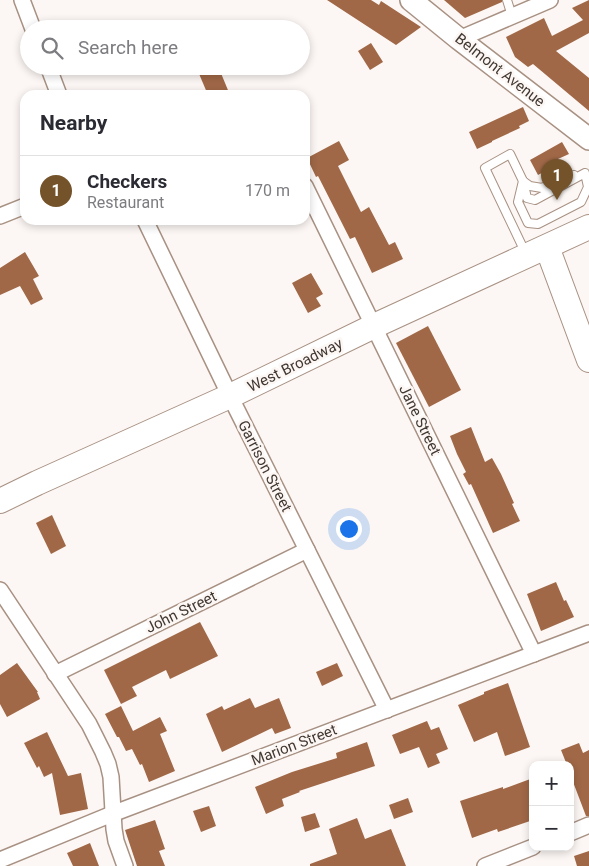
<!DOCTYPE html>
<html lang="en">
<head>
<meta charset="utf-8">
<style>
  body { margin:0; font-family:Roboto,sans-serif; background:#f2f2f3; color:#2b2b33 }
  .controls { position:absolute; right:15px; bottom:15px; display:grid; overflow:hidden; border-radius:10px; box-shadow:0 2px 8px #0003 }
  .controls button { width:45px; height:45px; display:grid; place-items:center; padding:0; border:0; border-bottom:1px solid #e1e1e2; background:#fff; color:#2b2b33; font:25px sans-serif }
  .you { position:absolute; left:348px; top:528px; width:18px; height:18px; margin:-12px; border:4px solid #fff; border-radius:50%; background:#1a73e8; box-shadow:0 0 0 8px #1a73e833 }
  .badge { display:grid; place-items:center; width:32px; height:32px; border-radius:50%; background:#74532a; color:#fff; font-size:16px; font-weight:700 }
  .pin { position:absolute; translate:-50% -41px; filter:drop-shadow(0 1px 2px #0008) }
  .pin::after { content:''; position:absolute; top:26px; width:18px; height:15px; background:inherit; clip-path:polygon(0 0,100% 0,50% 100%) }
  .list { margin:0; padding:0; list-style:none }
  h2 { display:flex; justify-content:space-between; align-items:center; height:65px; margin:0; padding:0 20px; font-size:21px }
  h2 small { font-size:16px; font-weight:400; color:#7c7c81 }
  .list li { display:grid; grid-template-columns:32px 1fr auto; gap:15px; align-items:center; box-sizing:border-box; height:70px; padding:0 20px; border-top:1px solid #e1e1e2 }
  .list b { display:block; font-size:19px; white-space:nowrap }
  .list p { margin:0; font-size:16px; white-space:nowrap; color:#7c7c81 }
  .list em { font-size:16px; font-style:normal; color:#7c7c81 }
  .icon { flex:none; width:28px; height:28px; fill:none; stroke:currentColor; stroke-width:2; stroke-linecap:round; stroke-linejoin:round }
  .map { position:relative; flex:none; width:589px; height:866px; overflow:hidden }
  .search { position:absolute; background:#fff; box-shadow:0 2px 8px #0003; left:20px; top:20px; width:290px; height:55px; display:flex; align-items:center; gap:12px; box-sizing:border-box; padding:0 18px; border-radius:28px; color:#7c7c81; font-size:19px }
  .panel { position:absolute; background:#fff; box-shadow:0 2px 8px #0003; left:20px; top:90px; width:290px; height:135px; border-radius:15px }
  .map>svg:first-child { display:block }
</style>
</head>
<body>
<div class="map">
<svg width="589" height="866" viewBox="0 0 589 866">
  <rect width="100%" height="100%" fill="#fcf7f4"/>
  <g fill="#a06847">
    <path d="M327,0h44l8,5 2,-4 40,26 -25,18z"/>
    <path d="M444,0h58v2l-37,16z"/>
    <path d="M589,0v33l-33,18 33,27v33l-56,-47 -5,3 -13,-10 -9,-20 38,-19 8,18 31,-16 -11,-12z"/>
    <path d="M371,43l12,19 -13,8 -12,-19z"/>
    <path d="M204,66h14l12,29h-22l-11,-26z"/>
    <path d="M523,107l6,14 -10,5 1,2 -28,13v1l-15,7 -8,-17z"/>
    <path d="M339,141l10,19 -11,6 23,46 8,-5 20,38 6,-3 8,17 -31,14 -17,-36 -5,2 -32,-63 -2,1 -9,-19z"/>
    <path d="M562,142l7,12 -11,5 2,4 -22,12 -8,-15z"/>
    <path d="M25,252l14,24 -6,3 10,20 -12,6 -11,-19 -20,9v-27z"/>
    <path d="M311,273l12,21 -7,4 5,8 -13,7 -16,-30z"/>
    <path d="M428,326l33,64 -32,17 -33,-64z"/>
    <path d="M471,427l14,35 7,-4 9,16 13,29 -2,1 8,17 -27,12 -22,-49 -2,1 -6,-11 3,-2 -9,-18 -7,-18z"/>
    <path d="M52,515l14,31 -15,8 -15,-31z"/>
    <path d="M556,582l8,19 2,-1 8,17 -33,14 -14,-37z"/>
    <path d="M200,622l18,34 -48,23 -4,-9 -34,17 5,9 -16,8 -17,-34z"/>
    <path d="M17,663l21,29h-1l3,7 -33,18 -7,-13v-29z"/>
    <path d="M337,663l6,13 -21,10 -6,-14z"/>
    <path d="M508,683l22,64 -25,9 -8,-24 -23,10 -16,-37 26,-11v-2z"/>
    <path d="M250,698l5,10 24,-10 12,30 -16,6 -3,-6 -50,24 -16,-38 16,-8 2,4z"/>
    <path d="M121,706l12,25 27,-14 7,14 -7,3 15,37 -26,11 -7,-18 -2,1 -8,-16 -6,2 -7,-14h-2l-12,-23z"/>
    <path d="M427,721l4,9 8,-3 9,22 -12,5 4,9 -12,5 -9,-21 -19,7 -8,-19z"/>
    <path d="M47,732l21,44 13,-3 7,36 -28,6 -8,-42 -8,4 -5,-11 -2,2 -13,-25z"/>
    <path d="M367,742l8,24 -76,25 1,1 -18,7 2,7 -18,8 -11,-27 37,-15 45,-14 -1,-5z"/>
    <path d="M579,743l4,10 6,-3v66h-3l-16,-42v-9h-3l-6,-15z"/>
    <path d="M533,778v42l-35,12 -1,-3 -25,9 -12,-37 43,-14v2z"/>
    <path d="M408,798l5,14 -19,7 -5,-14z"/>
    <path d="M209,806l7,20 -15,6 -8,-21z"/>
    <path d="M315,813l5,14 -15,5 -4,-15z"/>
    <path d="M357,818l8,21 26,-10 15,37h-96v-2l27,-10 -8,-25z"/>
    <path d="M155,820l10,29 -6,2 6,15h-28l-12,-36z"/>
    <path d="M90,843l9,23h-26l-6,-13z"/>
    <path d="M589,851v15h-12l-3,-10z"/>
  </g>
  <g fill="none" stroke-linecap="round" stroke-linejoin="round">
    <g stroke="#a89183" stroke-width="10">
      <g id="lane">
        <path d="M507,0l5,16"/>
        <path d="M523,181l-5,21 10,21 10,1 43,-22 7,-15 -3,-14 -50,27 -8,-2 -4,-17 -13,-27 -25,14 41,86"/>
        <path d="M523,181l7,5 12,2 24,-11 8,-2"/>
      </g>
    </g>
    <g stroke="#a89183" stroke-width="18">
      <g id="street">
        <path d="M22,0l11,29"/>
        <path d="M459,39l91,-39"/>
        <path d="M48,66l11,29"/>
        <path d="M305,186l229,468"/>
        <path d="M0,216l25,-10"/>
        <path d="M145,220l85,176 157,314"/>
        <path d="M0,590l89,134 14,28 5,12 3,13 3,52 2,12 9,25"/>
        <path d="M55,674l252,-124"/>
        <path d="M570,833l19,-8"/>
        <path d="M0,860l112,-46 477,-181"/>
        <path d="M485,866l48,-19"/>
      </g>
    </g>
    <g stroke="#a89183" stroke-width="24">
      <path id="secondary" d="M411,0l48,39 130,100"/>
    </g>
    <g stroke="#a89183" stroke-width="26">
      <g id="primary">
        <path d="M547,247l42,113"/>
        <path d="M0,501l37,-18 193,-87 144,-70 215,-99"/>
      </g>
    </g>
    <use href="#lane" stroke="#fff" stroke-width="8"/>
    <use href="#street" stroke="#fff" stroke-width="15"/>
    <use href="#secondary" stroke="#fff" stroke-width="21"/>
    <use href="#primary" stroke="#fff" stroke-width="24"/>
  </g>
  <g text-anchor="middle" stroke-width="5" stroke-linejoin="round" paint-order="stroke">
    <g font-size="15" fill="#423832" stroke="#fcf7f4">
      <text transform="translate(500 70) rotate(38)" y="5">Belmont Avenue</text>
      <text transform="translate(295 365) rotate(-26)" y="5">West Broadway</text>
      <text transform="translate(420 420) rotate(64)" y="5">Jane Street</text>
      <text transform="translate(265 466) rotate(63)" y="5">Garrison Street</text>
      <text transform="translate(181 612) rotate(-26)" y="5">John Street</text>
      <text transform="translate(294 745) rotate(-21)" y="5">Marion Street</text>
    </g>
  </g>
</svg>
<div class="controls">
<button>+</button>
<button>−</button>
</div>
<div class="you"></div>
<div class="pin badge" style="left:557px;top:200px">1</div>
<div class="search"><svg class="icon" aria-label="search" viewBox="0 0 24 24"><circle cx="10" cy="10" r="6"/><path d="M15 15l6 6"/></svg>Search here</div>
<section class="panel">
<h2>Nearby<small></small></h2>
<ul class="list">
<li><span class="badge">1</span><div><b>Checkers</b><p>Restaurant</p></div><em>170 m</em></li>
</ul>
</section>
</div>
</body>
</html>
